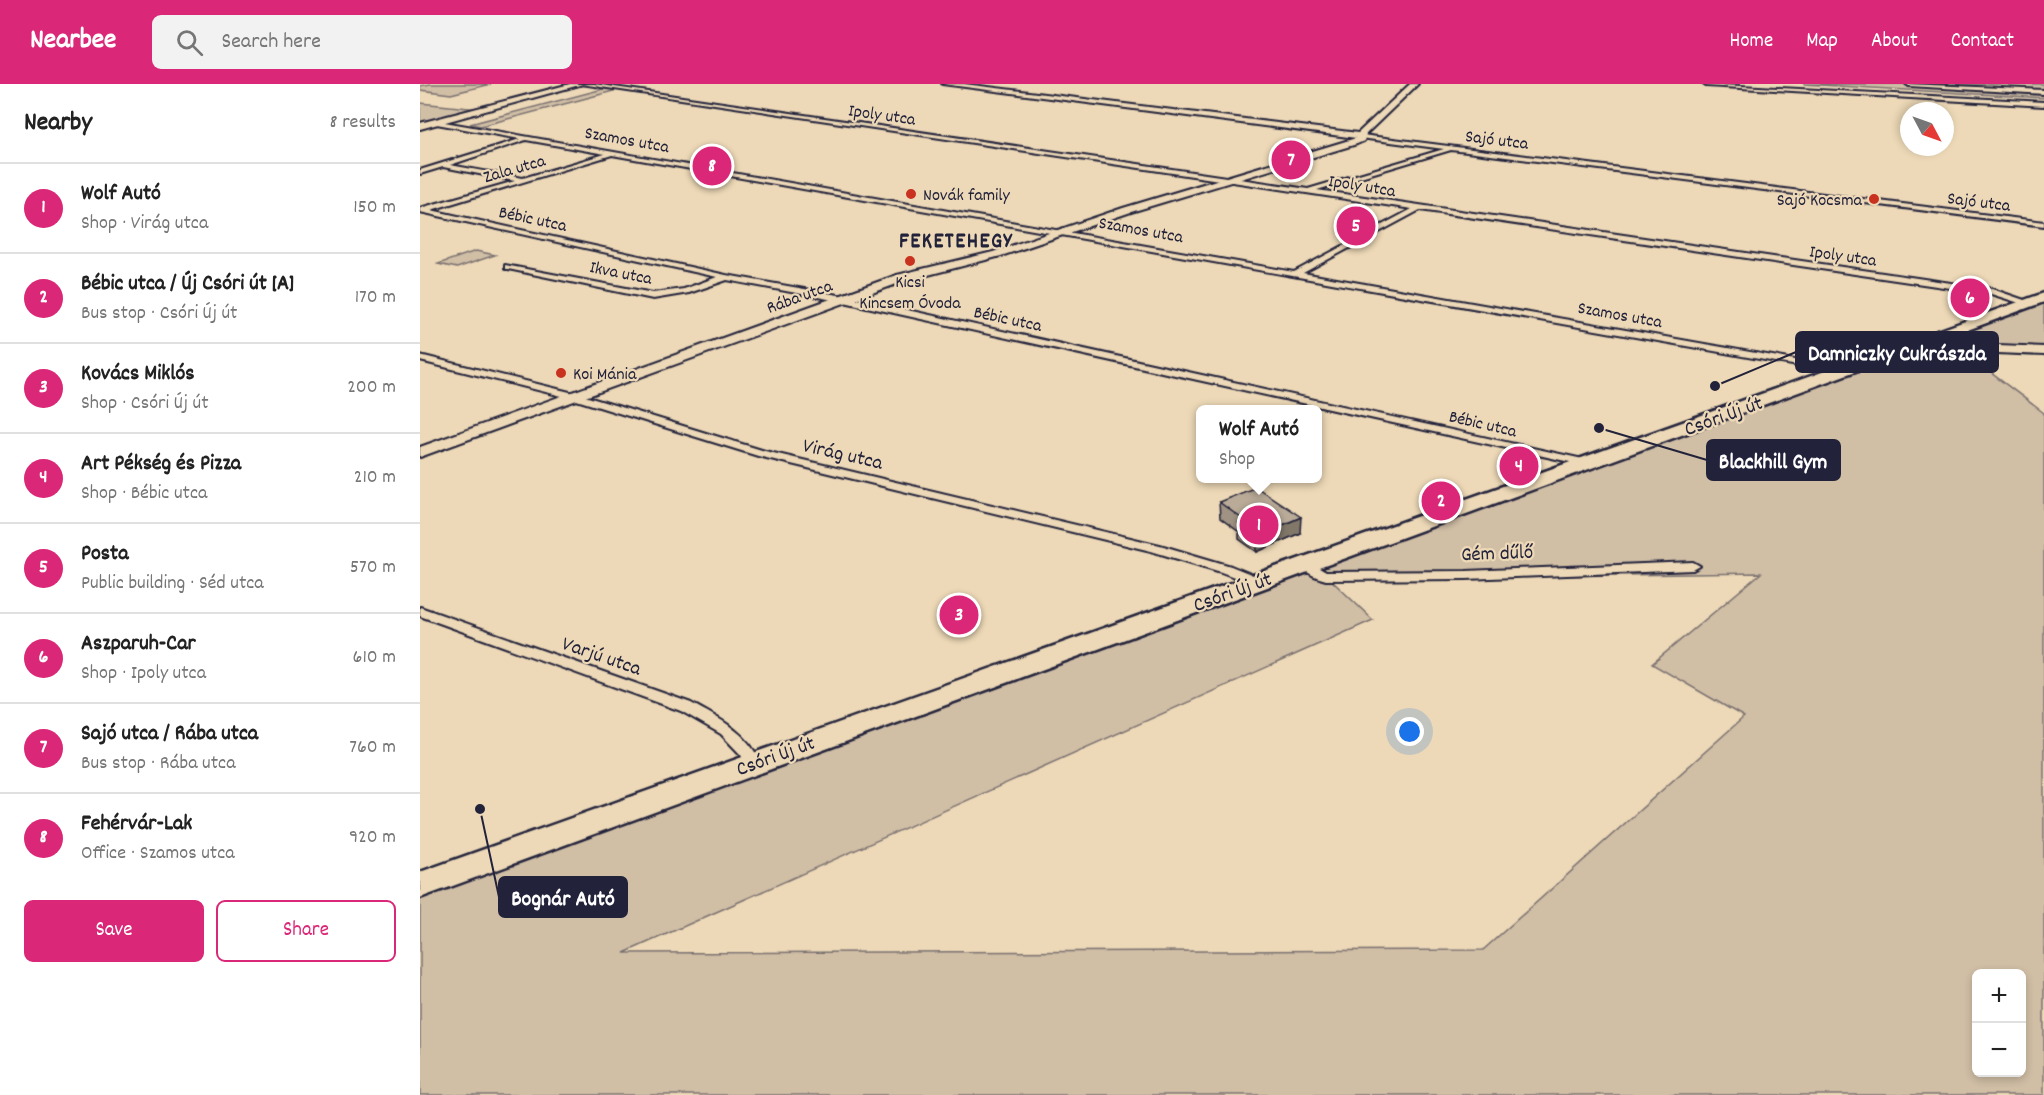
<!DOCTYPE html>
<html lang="en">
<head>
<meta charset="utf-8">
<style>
  body { margin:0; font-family:Dekko,sans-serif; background:#f2f2f2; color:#222 }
  .controls { position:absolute; right:18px; bottom:18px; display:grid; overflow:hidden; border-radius:9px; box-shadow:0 3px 9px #0003 }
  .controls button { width:54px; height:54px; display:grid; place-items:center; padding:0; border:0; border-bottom:2px solid #e0e0e0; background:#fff; color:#222; font:30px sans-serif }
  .compass { position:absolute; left:1480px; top:18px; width:54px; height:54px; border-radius:50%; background:#fff; box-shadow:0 3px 9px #0003; rotate:131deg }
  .you { position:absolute; left:990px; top:648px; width:21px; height:21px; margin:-15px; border:4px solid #fff; border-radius:50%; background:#1a73e8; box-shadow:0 0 0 9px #1a73e833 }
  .badge { display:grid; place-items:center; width:39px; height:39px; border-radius:50%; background:#db2777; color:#fff; font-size:20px; font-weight:700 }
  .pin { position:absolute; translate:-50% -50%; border:3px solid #fff; box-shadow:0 2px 6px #0006 }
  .popup { position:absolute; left:776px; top:321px; width:126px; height:78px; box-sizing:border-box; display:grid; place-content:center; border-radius:9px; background:#fff; filter:drop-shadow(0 2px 4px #0005); font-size:20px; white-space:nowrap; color:#767676 }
  .popup b { font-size:22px; color:#222 }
  .popup::after { content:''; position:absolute; left:50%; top:100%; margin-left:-12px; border:12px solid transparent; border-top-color:#fff }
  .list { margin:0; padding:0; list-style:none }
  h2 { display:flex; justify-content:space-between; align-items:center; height:78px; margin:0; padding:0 24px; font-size:26px }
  h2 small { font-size:20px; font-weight:400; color:#767676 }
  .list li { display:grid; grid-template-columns:39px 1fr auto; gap:18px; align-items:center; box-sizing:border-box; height:90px; padding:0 24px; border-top:2px solid #e0e0e0 }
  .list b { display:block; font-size:22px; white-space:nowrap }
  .list p { margin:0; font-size:20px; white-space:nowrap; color:#767676 }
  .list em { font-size:20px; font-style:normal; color:#767676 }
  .actions { display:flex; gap:12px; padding:18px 24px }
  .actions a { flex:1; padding:14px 0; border:2px solid #db2777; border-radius:9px; text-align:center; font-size:21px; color:#db2777 }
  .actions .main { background:#db2777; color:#fff }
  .icon { flex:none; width:33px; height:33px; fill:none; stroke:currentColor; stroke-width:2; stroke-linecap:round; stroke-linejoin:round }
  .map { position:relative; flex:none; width:1624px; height:1011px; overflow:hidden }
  header { display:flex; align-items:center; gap:36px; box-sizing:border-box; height:84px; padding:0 30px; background:#db2777; color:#fff }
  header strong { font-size:28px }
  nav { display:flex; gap:33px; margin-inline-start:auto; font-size:21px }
  .search { width:420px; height:54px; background:#f2f2f2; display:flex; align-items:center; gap:15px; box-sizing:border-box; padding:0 21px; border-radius:9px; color:#767676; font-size:22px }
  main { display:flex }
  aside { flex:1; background:#fff }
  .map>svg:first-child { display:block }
</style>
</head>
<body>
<header>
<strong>Nearbee</strong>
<div class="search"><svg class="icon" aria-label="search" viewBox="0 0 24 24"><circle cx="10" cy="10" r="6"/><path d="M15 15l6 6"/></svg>Search here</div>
<nav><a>Home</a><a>Map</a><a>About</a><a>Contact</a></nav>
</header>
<main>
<aside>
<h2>Nearby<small>8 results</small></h2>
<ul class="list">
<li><span class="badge">1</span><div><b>Wolf Autó</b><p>Shop · Virág utca</p></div><em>150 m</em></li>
<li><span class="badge">2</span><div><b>Bébic utca / Új Csóri út [A]</b><p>Bus stop · Csóri Új út</p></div><em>170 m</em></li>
<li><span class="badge">3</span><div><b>Kovács Miklós</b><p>Shop · Csóri Új út</p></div><em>200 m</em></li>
<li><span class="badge">4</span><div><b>Art Pékség és Pizza</b><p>Shop · Bébic utca</p></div><em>210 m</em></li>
<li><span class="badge">5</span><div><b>Posta</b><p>Public building · Séd utca</p></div><em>570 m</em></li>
<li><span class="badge">6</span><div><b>Aszparuh-Car</b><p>Shop · Ipoly utca</p></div><em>610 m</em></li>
<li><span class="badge">7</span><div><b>Sajó utca / Rába utca</b><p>Bus stop · Rába utca</p></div><em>760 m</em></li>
<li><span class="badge">8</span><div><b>Fehérvár-Lak</b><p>Office · Szamos utca</p></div><em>920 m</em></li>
</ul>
<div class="actions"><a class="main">Save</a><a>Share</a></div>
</aside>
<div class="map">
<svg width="1624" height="1011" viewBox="0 0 1624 1011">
  <rect width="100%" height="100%" fill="#edd9b7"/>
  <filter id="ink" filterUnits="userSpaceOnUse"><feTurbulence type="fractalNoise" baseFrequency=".0167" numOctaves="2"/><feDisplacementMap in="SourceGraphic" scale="12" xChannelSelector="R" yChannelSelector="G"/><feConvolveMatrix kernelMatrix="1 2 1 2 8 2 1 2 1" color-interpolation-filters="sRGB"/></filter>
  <g filter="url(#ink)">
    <g fill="#d0bea5" stroke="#797070" stroke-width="1.5" fill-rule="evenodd">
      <path d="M10,0h61l-40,10 -31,-4v-4z"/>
      <path d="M1383,0h241v14z"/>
      <path d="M183,5l14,1 -136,36 -11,-2z"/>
      <path d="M0,19l59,6 -59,15z"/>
      <path d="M56,167l19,4 -38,13 -19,-4z"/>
      <path d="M1624,213v54l-59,-4 -40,-14z"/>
      <path d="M1513,253l38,21 73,55v682h-1624v-210zM1341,489l-109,91 92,53 -261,233 -859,3 749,-333 -43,-41zM1556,890h46v98h-46z"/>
    </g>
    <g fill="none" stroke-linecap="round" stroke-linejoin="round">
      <path stroke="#726a6c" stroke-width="2" d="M104,16l58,-15"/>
      <g stroke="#22223b" stroke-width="4">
        <g id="street">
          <path d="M161,0h13l714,105 136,-40 -84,-11 2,-3 682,87v4l-593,-76 -134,40 675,99 41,14 -4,3 -38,-12 -571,-84 -117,63 543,96 2,2 -5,3 -1231,-219 -181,55 295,65 118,21 748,165 2,2 -6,3 -744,-164 -117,-22 -38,13 -36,6 -145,-30h-3v-4l148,28 31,-4 33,-12 -297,-65v-4l95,-27 -72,-14 -23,7v-4l100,-31 -89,-16 2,-3 861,152 118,-63zM106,56l79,14 -82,24 -73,-13z"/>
          <path d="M1283,0l341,18v4l-338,-20z"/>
          <path d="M1486,0l138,6v4l-135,-8z"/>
          <path d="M0,271l158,39 187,57 395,94 71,21 32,13 2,3 -7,4 -37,-14 -70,-21 -393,-95 -188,-58 -150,-37z"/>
          <path d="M887,477l19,11 140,-1 227,-9 7,4 -7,4 -227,9 -140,1c-11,-3 -18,-6 -26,-15z"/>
          <path d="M0,523l271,96c29,16 56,29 70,60l-2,4 -6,2 -6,-2 -6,-12 -20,-21 -40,-23 -261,-95z"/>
        </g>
      </g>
      <g stroke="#22223b" stroke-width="4">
        <g id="secondary">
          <path d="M150,0h13l-163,45v-6z"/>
          <path d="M522,0h22l394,49 52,-49h8l-52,50 -2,7 -7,3 -226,68 -130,44 -96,25 -485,176v-10l477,-172 96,-23 130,-44 233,-70z"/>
          <path d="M1513,249l41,11 70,3v8l-71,-3 -45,-12 -2,-3z"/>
        </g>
      </g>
      <g stroke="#22223b" stroke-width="5">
        <path id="primary" d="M1624,209v9l-1624,596v-26z"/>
      </g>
      <use href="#street" fill="#edd9b7" fill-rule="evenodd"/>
      <use href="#secondary" fill="#edd9b7" fill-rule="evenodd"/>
      <use href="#primary" fill="#edd9b7" fill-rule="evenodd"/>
    </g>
    <path fill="#a09383" stroke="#22223b" stroke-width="1.5" d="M799,418l81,31 -43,19 -18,-13v-7l-19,-14z"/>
    <path fill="#82786a" stroke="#22223b" stroke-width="1.5" d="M881,433l-1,16 -43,19v-16z"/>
    <path fill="#baab98" stroke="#22223b" stroke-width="1.5" d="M836,403l45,30 -44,19 -18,-13 6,-2 -26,-19z"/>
  </g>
  <g fill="#c8321e" stroke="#edd9b7" stroke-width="2">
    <circle cx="491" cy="110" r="6"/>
    <circle cx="1454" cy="115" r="6"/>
    <circle cx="490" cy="177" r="6"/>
    <circle cx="141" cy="289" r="6"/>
  </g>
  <g text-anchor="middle" stroke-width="4.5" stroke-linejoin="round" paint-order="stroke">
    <g font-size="18" fill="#22223b" stroke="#edd9b7">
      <text transform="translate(462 30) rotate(8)" y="6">Ipoly utca</text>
      <text transform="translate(207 55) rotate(10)" y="6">Szamos utca</text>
      <text transform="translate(1077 55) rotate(7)" y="6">Sajó utca</text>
      <text transform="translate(94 84) rotate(-16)" y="6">Zala utca</text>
      <text transform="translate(942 101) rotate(9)" y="6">Ipoly utca</text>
      <text transform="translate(1559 117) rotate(7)" y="6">Sajó utca</text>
      <text transform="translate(113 134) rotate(12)" y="6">Bébic utca</text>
      <text transform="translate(721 145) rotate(10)" y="6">Szamos utca</text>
      <text transform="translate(1423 171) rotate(8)" y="6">Ipoly utca</text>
      <text transform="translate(201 188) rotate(11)" y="6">Ikva utca</text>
      <text transform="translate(379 212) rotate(-20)" y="6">Rába utca</text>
      <text transform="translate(1200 230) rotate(10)" y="6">Szamos utca</text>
      <text transform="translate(588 234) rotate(12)" y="6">Bébic utca</text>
      <text transform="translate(1063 339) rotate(13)" y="6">Bébic utca</text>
    </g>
    <g font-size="18" fill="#22223b" stroke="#edd9b7" text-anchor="start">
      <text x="503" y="116">Novák family</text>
      <text x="1442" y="121" text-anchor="end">Sajó Kocsma</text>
      <text x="490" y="203" text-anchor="middle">Kicsi<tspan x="490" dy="21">Kincsem Óvoda</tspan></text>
      <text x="153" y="295">Koi Mánia</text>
    </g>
    <g font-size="21" fill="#22223b" stroke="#edd9b7">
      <text transform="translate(1303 331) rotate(-20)" y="7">Csóri Új út</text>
      <text transform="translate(423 369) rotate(13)" y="7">Virág utca</text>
      <text transform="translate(1077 468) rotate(-2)" y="7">Gém dűlő</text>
      <text transform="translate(812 507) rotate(-20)" y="7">Csóri Új út</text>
      <text transform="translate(182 571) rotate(19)" y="7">Varjú utca</text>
      <text transform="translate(355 671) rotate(-20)" y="7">Csóri Új út</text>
    </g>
    <g font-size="22" font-weight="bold" letter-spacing="1.5" fill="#22223b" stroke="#edd9b7">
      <text x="536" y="163">FEKETEHEGY</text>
    </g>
  </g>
  <path fill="none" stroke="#22223b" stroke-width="2" d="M1295 302L1376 268M1179 344L1287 376M60 725L79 813"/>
  <g fill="#22223b" stroke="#edd9b7" stroke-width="2">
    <circle cx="1295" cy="302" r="6"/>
    <circle cx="1179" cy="344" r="6"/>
    <circle cx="60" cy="725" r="6"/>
  </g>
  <g fill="#22223b" stroke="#22223b" stroke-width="2">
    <rect x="1376" y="248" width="202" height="40" rx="6"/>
    <rect x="1287" y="356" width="133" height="40" rx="6"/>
    <rect x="79" y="793" width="128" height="40" rx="6"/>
  </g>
  <g font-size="22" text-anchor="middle" font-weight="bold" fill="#fff">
    <text x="1477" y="276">Damniczky Cukrászda</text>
    <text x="1353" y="384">Blackhill Gym</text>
    <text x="143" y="821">Bognár Autó</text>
  </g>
</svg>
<div class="controls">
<button>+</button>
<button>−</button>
</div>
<svg class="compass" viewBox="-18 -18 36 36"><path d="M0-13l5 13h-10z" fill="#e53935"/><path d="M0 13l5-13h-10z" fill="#767676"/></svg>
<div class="you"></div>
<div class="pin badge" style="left:839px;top:441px">1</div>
<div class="popup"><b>Wolf Autó</b>Shop</div>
<div class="pin badge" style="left:1021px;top:417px">2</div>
<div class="pin badge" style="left:539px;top:531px">3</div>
<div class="pin badge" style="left:1099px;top:382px">4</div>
<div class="pin badge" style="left:936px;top:142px">5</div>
<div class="pin badge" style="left:1550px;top:214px">6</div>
<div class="pin badge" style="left:871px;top:76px">7</div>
<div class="pin badge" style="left:292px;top:82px">8</div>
</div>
</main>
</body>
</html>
